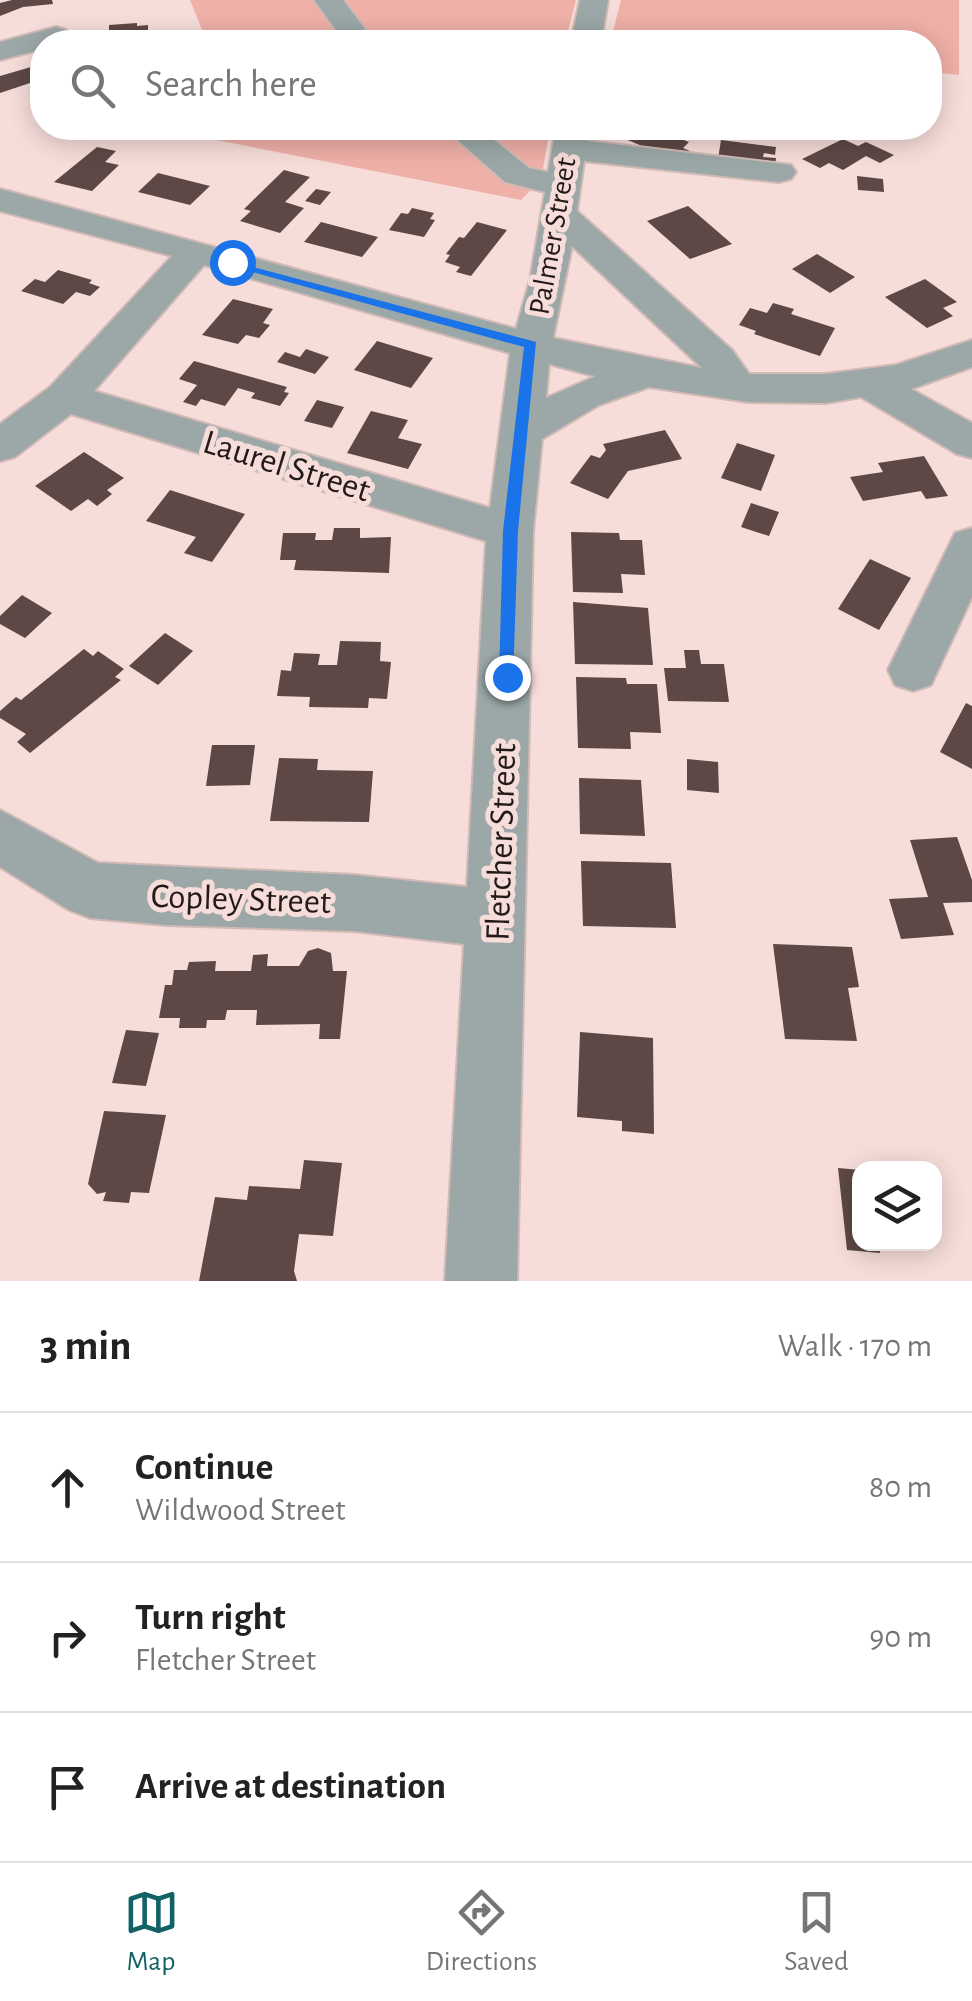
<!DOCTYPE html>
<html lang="en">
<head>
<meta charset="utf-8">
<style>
  body { margin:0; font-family:"Alegreya Sans",sans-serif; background:#f6f6f6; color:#222 }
  .controls { position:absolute; right:30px; bottom:30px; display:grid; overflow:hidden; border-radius:20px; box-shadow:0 5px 25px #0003 }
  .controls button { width:90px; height:90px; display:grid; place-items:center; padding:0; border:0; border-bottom:2px solid #e0e0e0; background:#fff; color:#222; font:50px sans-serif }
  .stop { position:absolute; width:30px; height:30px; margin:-22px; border:8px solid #1a73e8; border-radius:50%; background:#fff }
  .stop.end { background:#1a73e8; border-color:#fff; box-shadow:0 2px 10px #0008 }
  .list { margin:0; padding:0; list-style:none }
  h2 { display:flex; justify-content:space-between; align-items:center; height:130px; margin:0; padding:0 40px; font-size:42px }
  h2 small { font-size:32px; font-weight:400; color:#767676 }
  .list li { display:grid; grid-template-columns:65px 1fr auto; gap:30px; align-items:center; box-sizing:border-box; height:150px; padding:0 40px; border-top:2px solid #e0e0e0 }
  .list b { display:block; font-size:38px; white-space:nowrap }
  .list p { margin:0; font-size:32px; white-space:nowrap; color:#767676 }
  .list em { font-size:32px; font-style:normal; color:#767676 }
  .icon { flex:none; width:55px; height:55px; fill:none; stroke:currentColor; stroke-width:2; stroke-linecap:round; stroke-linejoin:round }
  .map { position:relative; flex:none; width:972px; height:1281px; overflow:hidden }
  .search { position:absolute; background:#fff; box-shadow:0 5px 25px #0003; left:30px; right:30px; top:30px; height:110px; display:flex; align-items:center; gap:25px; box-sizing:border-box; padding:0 35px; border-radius:40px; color:#767676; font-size:38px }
  .sheet { height:580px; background:#fff }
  nav { display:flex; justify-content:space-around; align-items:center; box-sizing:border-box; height:140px; border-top:2px solid #e0e0e0; background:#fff; font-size:28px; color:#767676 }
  nav a { display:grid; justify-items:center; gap:5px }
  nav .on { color:#126265 }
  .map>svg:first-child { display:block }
</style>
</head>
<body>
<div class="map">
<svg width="972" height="1281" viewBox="0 0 972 1281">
  <rect width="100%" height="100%" fill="#f7ddd9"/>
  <g fill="#efb0a8">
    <path d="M190,0h386l-11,42h-358z"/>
    <path d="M621,0h338v75l-29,-3v-30l-319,-3z"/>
    <path d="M209,128h341l-9,52 -20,20 -310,-61z"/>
  </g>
  <g fill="#5d4845">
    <path d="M12,0h40l1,4 -30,3 -23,9v-13z"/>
    <path d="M137,23v3l11,-1v7h7v7l-46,3v-17z"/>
    <path d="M31,67l11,12 -42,14v-17z"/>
    <path d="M638,128h15l36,14 -6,6 7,3 -9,6h-13l-45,-19z"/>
    <path d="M843,139l15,7 8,-4 28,13 -14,8 -14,-7 -23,14 -14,-7 -9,5 -18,-9z"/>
    <path d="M721,140l55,7 -1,8 -11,-2 -1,4 13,1 -1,8 -57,-7z"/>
    <path d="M97,147l19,4 -11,11 14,3 -27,26 -38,-9z"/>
    <path d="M284,170l26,7 -25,25 19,6 -24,25 -40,-12 11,-10 -7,-2z"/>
    <path d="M158,173l52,13 -20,19 -52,-13z"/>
    <path d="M857,176l26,3 1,13 -26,-2z"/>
    <path d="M316,189l15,3 -11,13 -15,-4z"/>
    <path d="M688,206l44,38 -42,15 -43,-38z"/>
    <path d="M412,208l22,5 -4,6 5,1 -11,17 -35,-7 12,-17 7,1z"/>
    <path d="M321,222l57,15 -16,20 -58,-15z"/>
    <path d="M477,222l30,8 -36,46 -15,-4 4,-5 -15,-5 5,-7 -4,-1 13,-17 5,1z"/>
    <path d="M817,254l38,23 -25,16 -38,-24z"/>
    <path d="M58,270l34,10 -3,3 11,4 -10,9 -14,-4 -13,12 -42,-13 14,-12 10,3z"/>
    <path d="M925,279l32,23 -14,6 10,8 -26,12 -42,-31z"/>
    <path d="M233,299l40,10 -10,14 7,2 -11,13 -13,-3 -8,9 -36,-9z"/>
    <path d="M773,303l21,6 -3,5 44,14 -15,28 -66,-22 2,-3 -17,-6 11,-17 17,5z"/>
    <path d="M377,341l56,17 -22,30 -57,-18z"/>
    <path d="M306,349l23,8 -14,17 -38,-12 8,-10 15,5z"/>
    <path d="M194,361l93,26 -3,5 5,1 -9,13 -29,-8 4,-5 -17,-5 -13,18 -24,-7 -5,7 -13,-4 14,-17 -18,-6z"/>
    <path d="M317,400l27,7 -12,21 -28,-7z"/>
    <path d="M371,411l37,9 -10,18 24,6 -14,25 -61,-16z"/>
    <path d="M665,430l17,29 -54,12 -20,28 -38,-16 21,-28 9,3 6,-8 -3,-6z"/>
    <path d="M737,443l38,12 -14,36 -40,-13z"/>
    <path d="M84,452l40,26 -17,12 5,4 -15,12 -9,-7 -17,12 -36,-25z"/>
    <path d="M924,456l24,40 -22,3 -5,-8 -58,10 -13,-24 33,-5 -5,-9z"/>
    <path d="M170,490l75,24 -33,48 -28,-9 12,-16 -50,-16z"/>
    <path d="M751,503l28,9 -10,24 -28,-9z"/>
    <path d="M334,528h26v10l31,-1 -2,36 -95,-3 2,-10h-16l3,-27h33l-1,7h17z"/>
    <path d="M571,532l48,1 1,7h22l3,35 -24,-1 2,19 -50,-1z"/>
    <path d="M870,559l41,19 -32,52 -41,-21z"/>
    <path d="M22,595l30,18 -27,25 -25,-14v-8z"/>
    <path d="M573,602l75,6 5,57 -78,-1z"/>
    <path d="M165,633l28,18 -35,34 -29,-19z"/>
    <path d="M340,641l41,1 -1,19 11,1 -4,37 -18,-1 -1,10 -59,-1 1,-10 -33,-1 4,-26 10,1 3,-18 26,1 -2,11h19z"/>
    <path d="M84,649l9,7 5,-5 26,18 -9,8 6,3 -91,73 -13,-11 9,-8 -26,-16v-7l16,-14 5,3z"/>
    <path d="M684,650h15l2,14h23l5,38 -61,-1 -4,-33h22z"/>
    <path d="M576,677l50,1 1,6h30l4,49 -31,-1 1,17 -53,-1z"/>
    <path d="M966,703l6,3v63l-32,-17z"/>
    <path d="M212,745h43l-5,40 -44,1z"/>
    <path d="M279,758l39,1 -1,11 56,1 -4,51 -99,-1z"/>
    <path d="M687,759l31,3 1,31 -32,-3z"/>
    <path d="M579,778l62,2 4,56 -65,-2z"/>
    <path d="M957,837l15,43v22l-29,1 11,32 -53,4 -12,-40 39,-2 -18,-57z"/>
    <path d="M581,861l90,2 5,65 -93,-2z"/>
    <path d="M773,944l79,3 7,40 -11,1 9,53 -72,-2z"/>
    <path d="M318,948l13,5 2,18h14l-7,68h-21l1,-15 -64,1 1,-15h-30l-2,10h-18l-1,8h-27l1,-10h-21l6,-33h7l2,-15h13l2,-8 27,-1 -1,10h36l2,-16 15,-1 -1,12h32l9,-15z"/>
    <path d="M126,1030l33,3 -13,53 -34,-3z"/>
    <path d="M580,1032l73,6 1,96 -32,-3v-10l-45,-4z"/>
    <path d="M104,1111l62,4 -17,78 -18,-1 -2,11 -26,-2 3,-9 -9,2 -9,-10z"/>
    <path d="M304,1160l38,3 -9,73 -34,-2 -5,37 3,10h-98l16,-84 32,3 2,-14 51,3z"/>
    <path d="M838,1168l22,2v74h19l1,9 -33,-3z"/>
  </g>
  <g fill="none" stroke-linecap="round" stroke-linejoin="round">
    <g stroke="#d1bab6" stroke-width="4">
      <g id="minor">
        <path d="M314,0h29l32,42h-30z"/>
        <path d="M580,0h28l-7,42h-30z"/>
        <path d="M56,27l10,3 5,6 -5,6h-24v7l-42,11v-18z"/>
        <path d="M444,128h35l50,40 19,4 8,-44h32l-1,13 204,24 5,7 -5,7 -12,3 -195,-21 -7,50 155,139 17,24h77l70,-9 76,-25v27l-61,22 61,34v35l-15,-4 -96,-57 -35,6 -78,-1 -99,-15 -50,18 -57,34 -9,92 -16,750h-72l19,-337 -110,-13 -188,-6 -76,-7 -21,-8 -69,-43v-57l98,53 256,12 113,12 19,-346 -415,-127 -56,43 -15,4v-37l50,-37 122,-131 -172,-45v-22l516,140 14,-49 15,-88 -40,-10zM572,246l130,122 -149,-30zM204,265l306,88 -20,155 -396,-117zM549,364l41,11 6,1 -50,22z"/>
        <path d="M972,528v69l-41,88 -18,6 -18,-6 -7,-15 67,-137z"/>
      </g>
    </g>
    <use href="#minor" fill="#9ca8a8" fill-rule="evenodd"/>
  </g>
  <path fill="#1a73e8" d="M227,260l309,82 -18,189 -5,151 -6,2 -8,-7 4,-146 21,-184 -297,-82z"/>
  <g text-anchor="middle" stroke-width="10" stroke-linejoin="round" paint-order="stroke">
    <g font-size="30" fill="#221a18" stroke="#f7ddd9">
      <text transform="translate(552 236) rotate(-80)" y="10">Palmer Street</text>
    </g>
    <g font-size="35" fill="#221a18" stroke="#f7ddd9">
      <text transform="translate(287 465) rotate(17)" y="12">Laurel Street</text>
      <text transform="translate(500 842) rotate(-88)" y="12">Fletcher Street</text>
      <text transform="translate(241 898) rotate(2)" y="12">Copley Street</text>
    </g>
  </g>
</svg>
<div class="controls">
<button><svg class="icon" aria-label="layers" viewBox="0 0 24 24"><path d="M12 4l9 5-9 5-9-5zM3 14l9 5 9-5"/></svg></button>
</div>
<div class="stop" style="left:232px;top:262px"></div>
<div class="stop end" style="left:507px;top:677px"></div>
<div class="search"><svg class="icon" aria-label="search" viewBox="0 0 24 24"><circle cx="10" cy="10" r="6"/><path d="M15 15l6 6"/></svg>Search here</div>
</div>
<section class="sheet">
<h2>3 min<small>Walk · 170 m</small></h2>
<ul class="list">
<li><svg class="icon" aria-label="ahead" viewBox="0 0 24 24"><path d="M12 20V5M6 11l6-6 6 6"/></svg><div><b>Continue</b><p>Wildwood Street</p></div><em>80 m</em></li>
<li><svg class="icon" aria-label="right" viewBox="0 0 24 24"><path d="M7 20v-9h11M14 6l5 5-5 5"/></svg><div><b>Turn right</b><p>Fletcher Street</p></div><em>90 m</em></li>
<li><svg class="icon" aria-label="arrive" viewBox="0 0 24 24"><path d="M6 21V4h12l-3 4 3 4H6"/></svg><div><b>Arrive at destination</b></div></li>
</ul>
</section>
<nav>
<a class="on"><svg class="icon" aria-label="map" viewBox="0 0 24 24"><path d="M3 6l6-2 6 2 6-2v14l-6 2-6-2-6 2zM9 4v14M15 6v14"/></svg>Map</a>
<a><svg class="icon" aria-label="directions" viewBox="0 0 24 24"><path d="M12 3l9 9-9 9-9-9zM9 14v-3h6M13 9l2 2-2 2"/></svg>Directions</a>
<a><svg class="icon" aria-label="saved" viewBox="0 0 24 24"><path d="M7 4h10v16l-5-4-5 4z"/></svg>Saved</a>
</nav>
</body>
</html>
